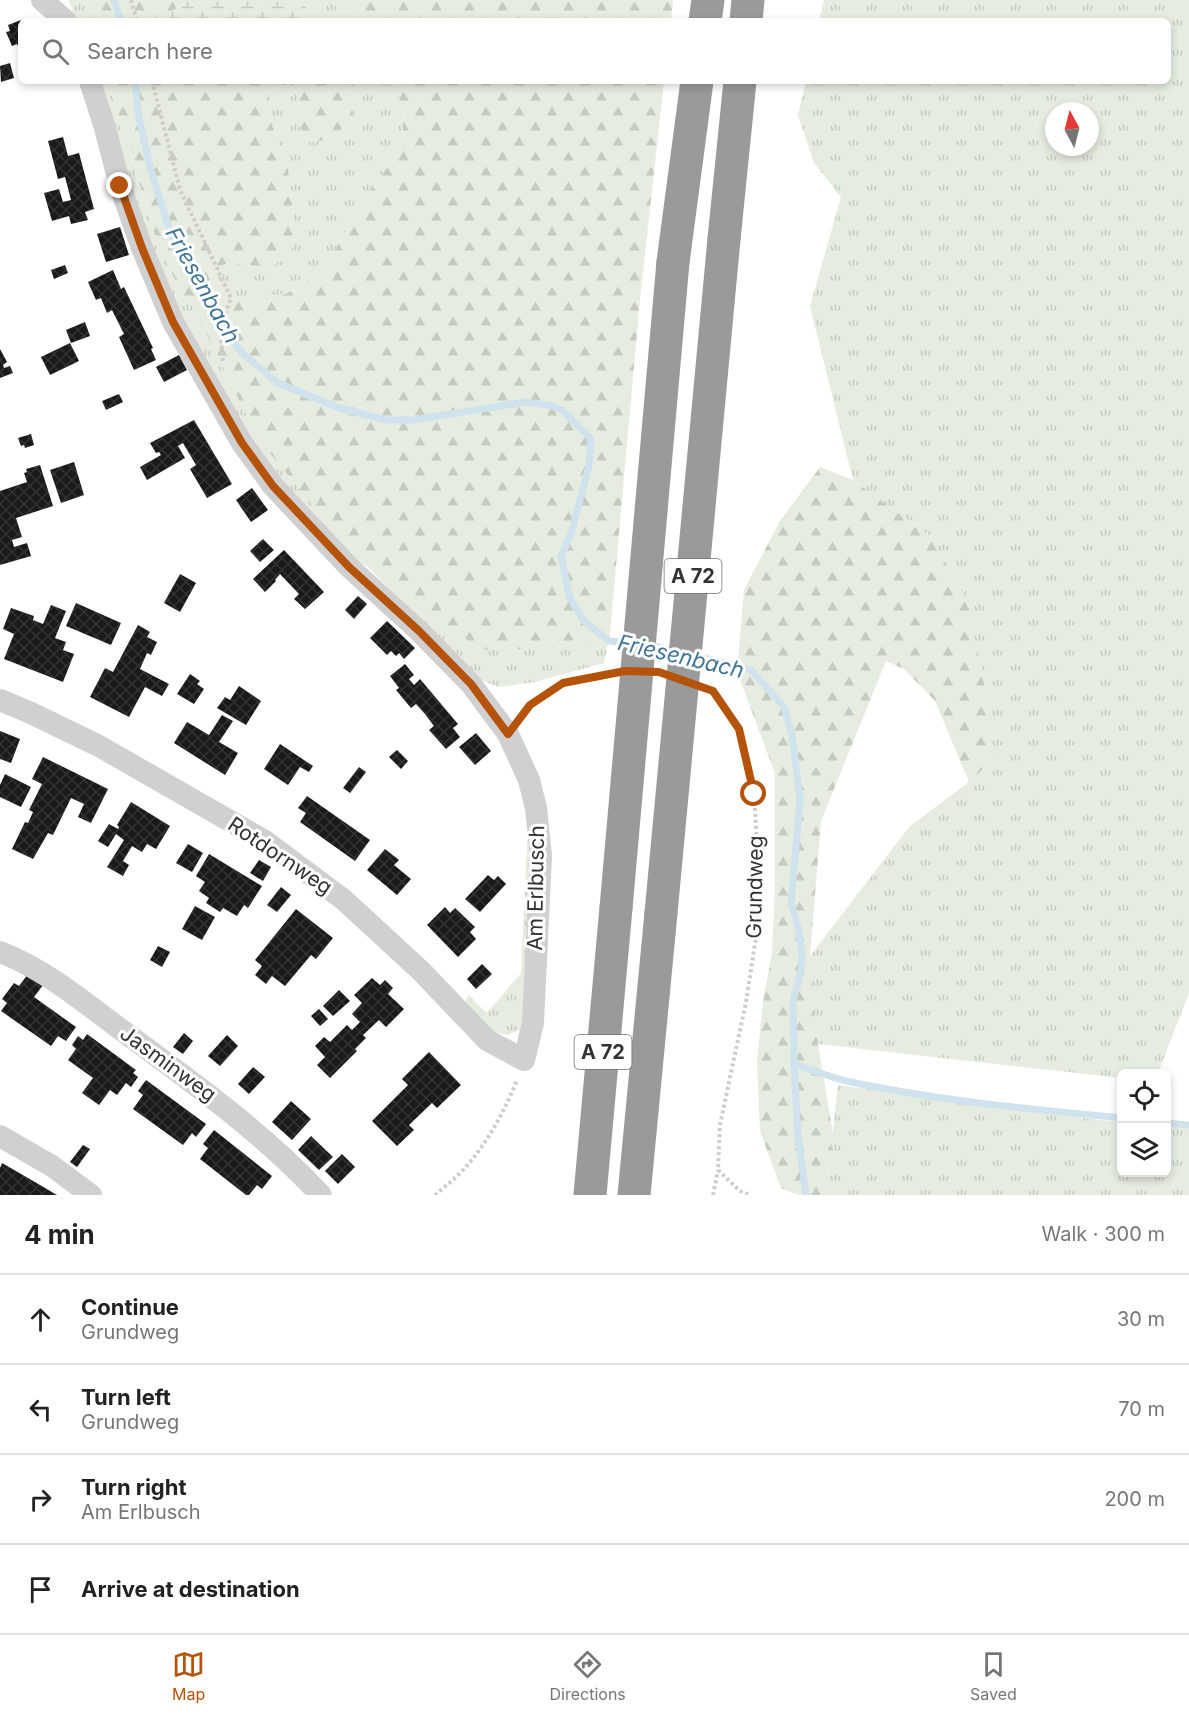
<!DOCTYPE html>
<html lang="en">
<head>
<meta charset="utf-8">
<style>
  body { margin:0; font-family:Inter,sans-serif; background:#f6f6f6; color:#222 }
  .controls { position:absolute; right:18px; bottom:18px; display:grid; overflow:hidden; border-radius:9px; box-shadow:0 3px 9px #0003 }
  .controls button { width:54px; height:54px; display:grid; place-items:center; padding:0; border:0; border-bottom:2px solid #e0e0e0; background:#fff; color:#222; font:30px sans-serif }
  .compass { position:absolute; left:1045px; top:102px; width:54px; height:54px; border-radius:50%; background:#fff; box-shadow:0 3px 9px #0003; rotate:353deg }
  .stop { position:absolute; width:18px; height:18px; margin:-14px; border:4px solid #b45309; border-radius:50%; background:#fff }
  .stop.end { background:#b45309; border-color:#fff; box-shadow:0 2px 6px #0008 }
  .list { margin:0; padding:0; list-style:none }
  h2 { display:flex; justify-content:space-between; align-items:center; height:78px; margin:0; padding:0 24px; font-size:26px }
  h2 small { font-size:20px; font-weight:400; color:#767676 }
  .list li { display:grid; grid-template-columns:39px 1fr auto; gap:18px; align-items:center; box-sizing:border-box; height:90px; padding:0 24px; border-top:2px solid #e0e0e0 }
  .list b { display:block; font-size:22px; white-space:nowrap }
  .list p { margin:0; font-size:20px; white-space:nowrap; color:#767676 }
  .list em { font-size:20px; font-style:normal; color:#767676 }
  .icon { flex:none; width:33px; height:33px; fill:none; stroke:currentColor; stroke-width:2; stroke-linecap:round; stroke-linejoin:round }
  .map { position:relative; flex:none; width:1189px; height:1195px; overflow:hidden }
  .search { position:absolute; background:#fff; box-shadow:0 3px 9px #0003; left:18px; right:18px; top:18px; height:66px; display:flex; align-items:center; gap:15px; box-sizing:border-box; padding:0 21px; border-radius:9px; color:#767676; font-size:22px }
  .sheet { height:438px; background:#fff }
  nav { display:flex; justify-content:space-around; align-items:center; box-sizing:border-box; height:84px; border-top:2px solid #e0e0e0; background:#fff; font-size:16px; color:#767676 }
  nav a { display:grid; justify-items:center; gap:3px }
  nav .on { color:#b45309 }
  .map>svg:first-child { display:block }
</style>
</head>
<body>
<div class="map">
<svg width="1189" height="1195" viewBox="0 0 1189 1195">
  <defs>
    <pattern id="grass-tufts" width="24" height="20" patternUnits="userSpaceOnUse" patternTransform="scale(1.5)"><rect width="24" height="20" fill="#e6ecdf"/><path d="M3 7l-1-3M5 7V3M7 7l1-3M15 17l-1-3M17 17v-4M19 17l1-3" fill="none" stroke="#c6cbc0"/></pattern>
    <pattern id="forest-firs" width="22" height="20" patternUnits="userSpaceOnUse" patternTransform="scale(1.5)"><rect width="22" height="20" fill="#e6ecdf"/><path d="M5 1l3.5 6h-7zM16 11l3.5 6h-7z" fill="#c6cbc0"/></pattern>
    <pattern id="wetland-marsh" width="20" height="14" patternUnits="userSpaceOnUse" patternTransform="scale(1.5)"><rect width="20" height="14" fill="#e6ecdf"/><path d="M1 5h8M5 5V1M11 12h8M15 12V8" fill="none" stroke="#c6cbc0"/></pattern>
    <pattern id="building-cross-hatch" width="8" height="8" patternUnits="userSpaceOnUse" patternTransform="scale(1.5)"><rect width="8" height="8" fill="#1a1a1a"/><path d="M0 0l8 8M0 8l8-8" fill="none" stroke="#333"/></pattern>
  </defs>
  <rect width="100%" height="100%" fill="#fff"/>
  <g fill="url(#grass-tufts)" fill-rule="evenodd">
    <path d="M69,0h14l6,21h-13z"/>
    <path d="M303,0h49l14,21h-63l3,-14z"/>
    <path d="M824,0h365v993l-31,80 -36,1 -1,4 -303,-34 -8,-88 100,-130 59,-44 25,-23 -63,-222 -78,-57 -43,-174 31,-109 -27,-34 -16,-48 8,-34h362v-60h-349zM1054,111h36v36h-36z"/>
    <path d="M96,81h12l49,160 27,58 24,-10 4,-21 17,-5 42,5 23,-52 -6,-47 -20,-55 2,-22 19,-9 9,12 -3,22 12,24 21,-1 23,-19 3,-21 -6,-19h46l10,30 -3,38 -30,41 -48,80 -37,24 -75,8 345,346 54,-15 -6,30 -69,19 -37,5 -19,-8 -112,-113 -17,-7 -78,-88 -26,-39 -68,-122 -44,-102z"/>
    <path d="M535,810l-12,219 -16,6 -16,-4 -25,-23v-8l2,-5 19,18 34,-40 7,-149z"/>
    <path d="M838,1085l190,27 93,10 1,50h44l1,-46 22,2v67h-363z"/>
  </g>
  <g fill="url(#forest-firs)">
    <path d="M83,0h107l-21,13v8h-80z"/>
    <path d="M352,0h321l-2,21h-305z"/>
    <path d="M108,81h240l6,19 -3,21 -23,19 -21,2 -12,-25 3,-22 -9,-12 -19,9 -2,22 20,55 6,47 -2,33 -21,19 -42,-5 -17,5c-4,17 -2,25 -19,34l-9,-3 -27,-58z"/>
    <path d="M394,81h270l-24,218 -30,334 -54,15 -69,2 -63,-33 -91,-86 -75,-93 -59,-119 12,-17 75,-8 37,-24 48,-80 30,-41 3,-37z"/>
    <path d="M820,467l33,13 78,57 37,65 18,92 8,65 -25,23 -34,-81 -31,-32 -18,-8 -65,160 -11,135 8,88 15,90 -7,61h-28l-17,-7 -21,-57 -3,-70 6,-59 9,-50 3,-61v-118l-38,-101 7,-82 36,-69z"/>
  </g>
  <path fill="url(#wetland-marsh)" d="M190,0h113l3,7 -3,14h-134v-8z"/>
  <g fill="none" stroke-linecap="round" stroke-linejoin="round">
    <g stroke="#cfe2ee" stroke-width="7">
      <path d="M114,0l7,21"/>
      <path d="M135,81l3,32 12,54 21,68 43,78 28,40 36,30 61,25 47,12h27l113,-18 23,3 13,5 29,29 -2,27 -18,68 -10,22 9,42 14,23 25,20 23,2"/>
      <path d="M649,645l27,6"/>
      <path d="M692,655l59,15 33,37 8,28 8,65 -9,103 7,23 4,28 -1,18 -8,29 1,63 4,73 8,58"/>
      <path d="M794,1064c19,6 38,14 57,18 89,19 180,27 271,36"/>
      <path d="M1166,1123l23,2"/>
    </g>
  </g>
  <g fill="url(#building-cross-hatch)">
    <path d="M21,20v33l-4,-9 -5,2 -6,-14 4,-1 -2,-6z"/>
    <path d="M10,63l4,15 -13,4 -1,-16z"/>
    <path d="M63,137l5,19 11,-3 15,56 -9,3 3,8 -17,4 -2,-8 -17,5 -8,-28 15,-4 4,13 8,-2 -6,-23 -7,2 -10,-38z"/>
    <path d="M120,227l9,28 -23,7 -9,-28z"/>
    <path d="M65,265l3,8 -14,6 -3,-9z"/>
    <path d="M113,270l8,19 3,-2 29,61 -2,1 5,11 -22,10 -15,-33 5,-3 -12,-24 -5,3 -6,-15 -5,2 -8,-18z"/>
    <path d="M85,322l5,14 -19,7 -5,-13z"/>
    <path d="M70,343l9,18 -29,14 -9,-18z"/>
    <path d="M0,349l7,13 -4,3 1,3 6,-2 3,7 -13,5z"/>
    <path d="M179,355l8,15 -23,12 -8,-15z"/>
    <path d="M119,394l4,8 -17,8 -4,-9z"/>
    <path d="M194,420l38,64 -25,14 -17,-29 6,-4 -13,-22 -5,3 7,12 -38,22 -7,-13 21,-12 -2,-3 -3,1 -6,-10z"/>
    <path d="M31,434l3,11 -9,3 -1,-3 -3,1 -3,-8z"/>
    <path d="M74,462l10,33 -23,8 -11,-33z"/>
    <path d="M40,465l13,41 -37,12 6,19 -10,3 2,7 13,-4 4,13 -31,9v-74l27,-9 -3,-9 3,-1 -1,-3z"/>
    <path d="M252,488l16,22 -17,12 -15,-22z"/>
    <path d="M263,539l11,11 -14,12 -10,-11z"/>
    <path d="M284,550l40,42 -19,17 -11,-10 5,-5 -19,-20 -5,6 1,1 -11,11 -12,-13z"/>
    <path d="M180,574l16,9 -16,29 -16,-9z"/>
    <path d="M358,596l9,8 -13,15 -9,-9z"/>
    <path d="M76,603l45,20 -10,22 -45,-19z"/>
    <path d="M51,605l15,6 -11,27 11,4 -3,8 11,4 -11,28 -59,-23 10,-25 -11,-5 8,-21 23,8 -1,4 10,4z"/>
    <path d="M387,621l28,27 -11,11 -5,-6 -3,3 -5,-5 -4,4 -17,-17z"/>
    <path d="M138,625l12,7 -3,5 10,5 -6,13 -4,-2 -7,16 29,15 -7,12 -17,-9 -16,30 -39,-20 15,-29 8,4z"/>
    <path d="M405,664l9,11 -5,4 5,6 6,-6 38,45 -5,4 7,9 -14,12 -17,-19 5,-4 -9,-12 -9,-10 -5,4 -15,-18 3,-2 -9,-12z"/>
    <path d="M190,674l10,7 -3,3 7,5 -10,15 -17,-10z"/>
    <path d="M239,686l22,15 -15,24 -29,-17 8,-11 5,3z"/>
    <path d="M222,715l11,6 -14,21 19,11 -13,22 -51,-32 13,-21 22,13z"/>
    <path d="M0,731l20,8 -9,24 -11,-4z"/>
    <path d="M476,733l15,18 -16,14 -16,-18z"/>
    <path d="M280,744l33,22 -4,6 -9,-5 -12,18 -24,-16z"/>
    <path d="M397,750l11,11 -7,8 -12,-12z"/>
    <path d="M43,757l65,32 -17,34 -13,-6 6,-13 -13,-6 -18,37 -5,-2 -15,26 -21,-10 13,-27 3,1 5,-11 -4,-2 13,-26 -10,-5z"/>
    <path d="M359,767l7,5 -16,21 -7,-5z"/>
    <path d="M5,774l26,13 -10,20 -21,-10v-12z"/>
    <path d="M307,796l63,44 -15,21 -55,-39 6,-9 -8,-5z"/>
    <path d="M131,802l39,24 -14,23 -9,-5 -5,8 -10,-6 -9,15 6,4 -6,11 -16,-9 17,-27 -8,-6 -8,13 -10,-6 11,-17 9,5 1,-2 -2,-2z"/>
    <path d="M188,844l15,9 -11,19 -16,-9z"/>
    <path d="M385,849l14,11 -5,5 17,14 -14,16 -30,-25z"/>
    <path d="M209,854l53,32 -14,22 -4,-3 -7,11 -14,-8 -3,4 -14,-9 3,-5 -10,-7 6,-9 -9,-6z"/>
    <path d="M259,860l12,7 -8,14 -13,-8z"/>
    <path d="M488,875l6,5 4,-4 8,8 -26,28 -15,-13z"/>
    <path d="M281,887l10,8 -14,17 -10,-7z"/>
    <path d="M195,906l20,11 -13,23 -20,-11z"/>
    <path d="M445,907l5,6 5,-5 20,19 -5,5 6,7 -18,18 -31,-32z"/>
    <path d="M296,909l37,29 -17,21 -5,-4 -26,31 -13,-10 -6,8 -11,-9 7,-9 -7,-6z"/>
    <path d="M158,946l12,6 -8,15 -12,-7z"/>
    <path d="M482,964l10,10 -16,15 -9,-10z"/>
    <path d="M28,974l15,11 -9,12 42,30 -10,14 -8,-5 -7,10 -50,-35 6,-8 -5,-4 12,-16 5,3z"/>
    <path d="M372,978l8,7 5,-5 8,8 -5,6 16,15 -18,18 -7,-7 -16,15 3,3 -11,11 2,2 -27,27 -13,-13 8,-8 -10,-11 9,-9 6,5 17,-17 5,5 8,-8 -8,-8 10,-11 -8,-8z"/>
    <path d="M339,990l11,11 -17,15 -10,-10z"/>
    <path d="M319,1009l9,10 -8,7 -9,-10z"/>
    <path d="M184,1033l9,8 -10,13 -10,-7z"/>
    <path d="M87,1034l49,36 -3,3 5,4 -7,10 -5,-4 -9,12 -7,-5 -11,15 -17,-12 11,-15 -25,-18 8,-11 -4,-4 6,-9 5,4z"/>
    <path d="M227,1035l11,11 -18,20 -12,-10z"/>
    <path d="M429,1052l32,33 -24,23 -5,-5 -23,22 5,5 -17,16 -25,-25 36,-36 -6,-6z"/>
    <path d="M253,1067l12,10 -16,17 -11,-10z"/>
    <path d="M146,1080l60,44 -10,13 -4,-4 -9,12 -50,-36 10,-14 -5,-4z"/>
    <path d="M291,1101l20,18 -19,21 -20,-18z"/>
    <path d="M214,1130l58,46 -10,13 -5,-4 -8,10h-3l-46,-36 8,-11 -5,-4z"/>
    <path d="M311,1136l22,21 -14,13 -21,-20z"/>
    <path d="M83,1145l7,4 -13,18 -7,-5z"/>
    <path d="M342,1154l13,13 -17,17 -13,-13z"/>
    <path d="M2,1163l26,15 29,17h-57v-27z"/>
  </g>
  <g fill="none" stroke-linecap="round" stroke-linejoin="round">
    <g stroke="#cdcdcd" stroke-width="4" stroke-dasharray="3 3" stroke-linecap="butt">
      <path d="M131,0l6,21"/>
      <path d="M152,81l28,109 51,108 -11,30 3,35"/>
      <path d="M708,689l5,2 26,38 15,65 4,64 -1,73 -11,71 -26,123 -2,45 22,21 10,4"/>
      <path d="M521,717l9,-12 33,-22 48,-9"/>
      <path d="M435,1195c9,-8 20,-16 28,-25 24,-26 41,-58 54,-90"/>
      <path d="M713,1195l5,-25"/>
    </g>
    <g stroke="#d0d0d0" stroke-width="22">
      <path d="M42,0l24,21"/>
      <path d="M0,700l31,13 68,33 166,95 79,59 77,71 66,69 37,20 9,-37 8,-167 -5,-48 -7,-28 -21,-46 -37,-50 -52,-53 -70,-64 -76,-81 -31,-43 -69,-121 -31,-74 -22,-62 -15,-58 -15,-47"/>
      <path d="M0,952c47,18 87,53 127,82 69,51 135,98 194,161"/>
      <path d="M0,1136l52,30 39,29"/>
    </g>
    <g stroke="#9a9a9a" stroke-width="33">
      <path d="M705,21l3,-21"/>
      <path d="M746,21l2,-21"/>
      <path d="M724,239l16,-158"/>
      <path d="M673,262l24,-181"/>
      <path d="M590,1195l26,-287"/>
      <path d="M634,1195l27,-282"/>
    </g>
    <g stroke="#9a9a9a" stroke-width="33">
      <path d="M616,908l57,-646"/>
      <path d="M661,913l63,-674"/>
    </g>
  </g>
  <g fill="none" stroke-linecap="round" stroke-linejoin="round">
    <path stroke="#b45309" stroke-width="8" d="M120,186l22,62 31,74 69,121 31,43 76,81 70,64 52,53 37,50 22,-29 33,-22 62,-12 34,1 54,19 26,38 15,65"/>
  </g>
  <g text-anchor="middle" stroke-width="6" stroke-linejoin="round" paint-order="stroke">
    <g fill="#fff" stroke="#707070" stroke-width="1.5">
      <rect x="664.5" y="559" width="57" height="34" rx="4.5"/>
      <rect x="574.5" y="1035" width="57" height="34" rx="4.5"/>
    </g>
    <g font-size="20" font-weight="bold" fill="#333">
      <text x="693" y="583">A 72</text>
      <text x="603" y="1059">A 72</text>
    </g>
    <g font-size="21" fill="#333" stroke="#fff">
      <text transform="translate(280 856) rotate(34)" y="7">Rotdornweg</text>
      <text transform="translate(755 887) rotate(-89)" y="7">Grundweg</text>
      <text transform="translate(536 888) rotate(-89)" y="7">Am Erlbusch</text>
      <text transform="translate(168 1064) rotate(36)" y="7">Jasminweg</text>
    </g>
    <g font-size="22" font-style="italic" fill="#3f7597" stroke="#fff">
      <text transform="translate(203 285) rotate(61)" y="8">Friesenbach</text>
      <text transform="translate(681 656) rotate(13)" y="8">Friesenbach</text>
    </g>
  </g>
</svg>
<div class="controls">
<button><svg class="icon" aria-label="locate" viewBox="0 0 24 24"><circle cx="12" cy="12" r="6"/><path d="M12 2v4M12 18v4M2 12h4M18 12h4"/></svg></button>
<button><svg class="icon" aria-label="layers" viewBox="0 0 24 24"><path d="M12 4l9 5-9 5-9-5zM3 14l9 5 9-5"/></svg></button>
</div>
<svg class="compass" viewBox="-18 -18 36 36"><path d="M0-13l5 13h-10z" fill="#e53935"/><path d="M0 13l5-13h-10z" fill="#767676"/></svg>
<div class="stop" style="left:754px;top:794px"></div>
<div class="stop end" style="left:120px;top:186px"></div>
<div class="search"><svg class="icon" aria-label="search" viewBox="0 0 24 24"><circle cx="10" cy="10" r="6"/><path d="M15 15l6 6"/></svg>Search here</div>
</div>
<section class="sheet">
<h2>4 min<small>Walk · 300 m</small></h2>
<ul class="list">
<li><svg class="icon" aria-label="ahead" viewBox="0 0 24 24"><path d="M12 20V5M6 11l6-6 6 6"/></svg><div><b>Continue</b><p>Grundweg</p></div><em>30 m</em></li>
<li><svg class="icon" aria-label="left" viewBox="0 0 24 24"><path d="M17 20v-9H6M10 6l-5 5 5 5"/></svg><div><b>Turn left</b><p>Grundweg</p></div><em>70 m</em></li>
<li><svg class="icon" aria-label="right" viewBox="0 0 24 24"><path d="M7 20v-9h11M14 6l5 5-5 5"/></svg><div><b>Turn right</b><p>Am Erlbusch</p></div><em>200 m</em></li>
<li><svg class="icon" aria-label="arrive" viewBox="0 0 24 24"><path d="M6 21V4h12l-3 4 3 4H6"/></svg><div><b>Arrive at destination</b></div></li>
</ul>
</section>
<nav>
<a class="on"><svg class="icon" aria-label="map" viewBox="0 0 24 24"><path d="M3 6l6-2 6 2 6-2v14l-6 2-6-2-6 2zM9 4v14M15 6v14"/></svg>Map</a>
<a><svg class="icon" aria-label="directions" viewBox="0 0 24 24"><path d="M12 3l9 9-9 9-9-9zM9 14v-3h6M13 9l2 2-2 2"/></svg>Directions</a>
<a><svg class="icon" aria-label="saved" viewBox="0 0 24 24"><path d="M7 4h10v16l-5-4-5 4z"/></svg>Saved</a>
</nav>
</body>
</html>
